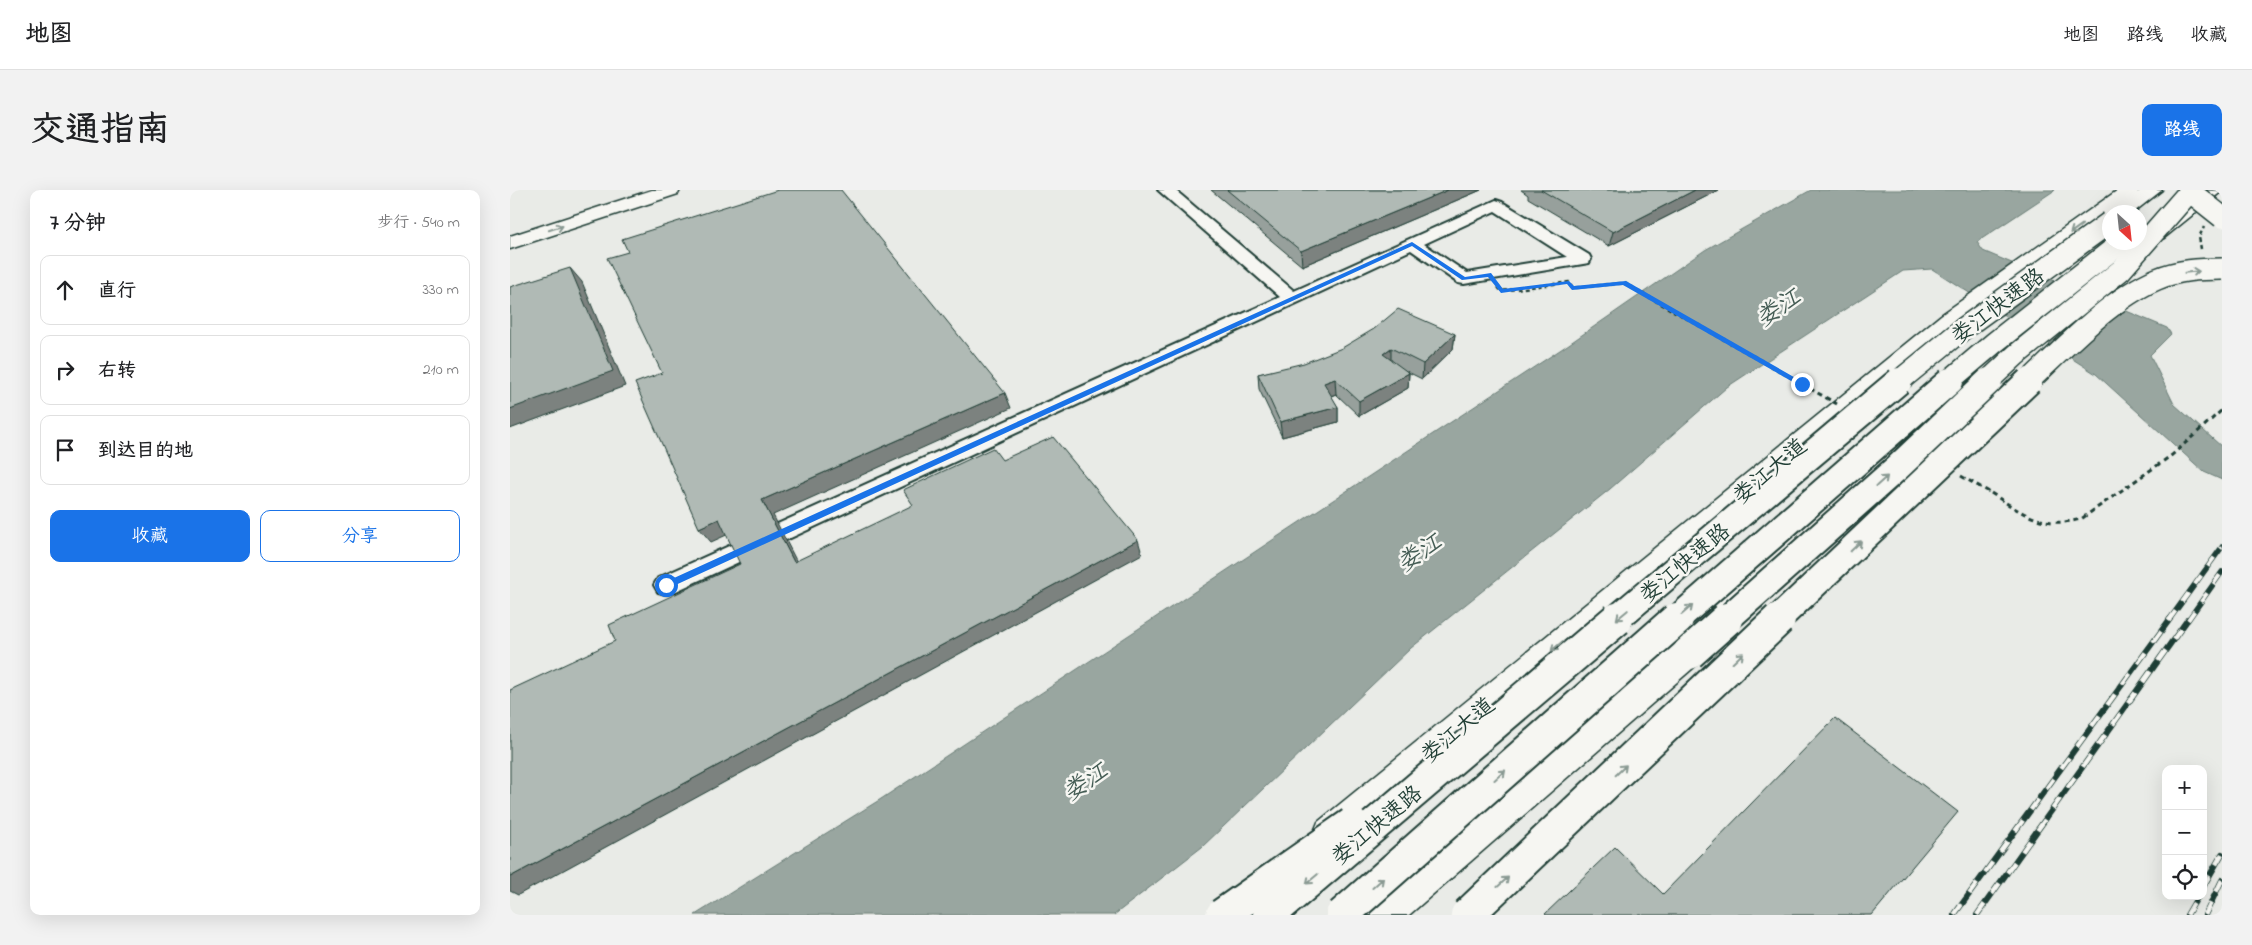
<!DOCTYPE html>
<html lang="zh">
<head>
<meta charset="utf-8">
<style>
  body { margin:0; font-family:"Indie Flower","LXGW WenKai TC",sans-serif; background:#f2f2f2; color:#202124 }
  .controls { position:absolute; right:15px; bottom:15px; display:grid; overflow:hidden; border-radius:10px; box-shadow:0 5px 20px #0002 }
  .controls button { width:45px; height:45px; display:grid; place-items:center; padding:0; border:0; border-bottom:1px solid #e0e0e0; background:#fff; color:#202124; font:25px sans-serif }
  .compass { position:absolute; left:1592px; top:15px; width:45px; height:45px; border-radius:50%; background:#fff; box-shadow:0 5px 20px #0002; rotate:153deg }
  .stop { position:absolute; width:15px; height:15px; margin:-11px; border:4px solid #1a73e8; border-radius:50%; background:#fff }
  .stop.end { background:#1a73e8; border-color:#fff; box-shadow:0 1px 5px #0008 }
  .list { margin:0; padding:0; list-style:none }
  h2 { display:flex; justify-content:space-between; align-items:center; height:65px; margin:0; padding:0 20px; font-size:21px }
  h2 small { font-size:16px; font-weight:400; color:#757577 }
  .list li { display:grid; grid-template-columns:32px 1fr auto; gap:15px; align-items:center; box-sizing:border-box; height:70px; margin:0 10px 10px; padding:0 10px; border:1px solid #e0e0e0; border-radius:10px }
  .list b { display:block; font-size:19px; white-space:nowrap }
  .list em { font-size:16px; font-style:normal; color:#757577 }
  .actions { display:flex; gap:10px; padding:15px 20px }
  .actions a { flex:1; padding:11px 0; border:1px solid #1a73e8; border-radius:10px; text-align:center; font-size:18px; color:#1a73e8 }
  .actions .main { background:#1a73e8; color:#fff }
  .icon { flex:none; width:28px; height:28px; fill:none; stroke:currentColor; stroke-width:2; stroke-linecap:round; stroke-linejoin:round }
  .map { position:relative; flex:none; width:1712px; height:725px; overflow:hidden; border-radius:10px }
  header { display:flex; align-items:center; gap:30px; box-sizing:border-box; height:70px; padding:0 25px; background:#fff; border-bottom:1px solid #e0e0e0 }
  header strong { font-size:24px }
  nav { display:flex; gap:28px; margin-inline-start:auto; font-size:18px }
  .intro { display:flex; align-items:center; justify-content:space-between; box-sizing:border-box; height:120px; padding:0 30px }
  h1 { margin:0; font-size:35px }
  .button { padding:12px 22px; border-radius:10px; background:#1a73e8; color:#fff; font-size:18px; font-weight:700 }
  main { display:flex; gap:30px; padding:0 30px }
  aside { flex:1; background:#fff; border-radius:10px; box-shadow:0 5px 20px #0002 }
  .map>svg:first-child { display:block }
</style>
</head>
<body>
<header>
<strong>地图</strong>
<nav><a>地图</a><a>路线</a><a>收藏</a></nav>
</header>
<div class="intro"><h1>交通指南</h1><a class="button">路线</a></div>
<main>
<aside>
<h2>7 分钟<small>步行 · 540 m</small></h2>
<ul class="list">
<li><svg class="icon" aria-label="ahead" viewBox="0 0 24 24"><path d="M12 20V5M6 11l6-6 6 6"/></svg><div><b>直行</b></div><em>330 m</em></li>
<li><svg class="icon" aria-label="right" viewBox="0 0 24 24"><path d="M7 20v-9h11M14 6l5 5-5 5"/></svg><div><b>右转</b></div><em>210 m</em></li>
<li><svg class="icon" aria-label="arrive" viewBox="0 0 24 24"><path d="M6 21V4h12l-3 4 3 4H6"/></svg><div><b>到达目的地</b></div></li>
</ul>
<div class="actions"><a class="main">收藏</a><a>分享</a></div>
</aside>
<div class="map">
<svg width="1712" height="725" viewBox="0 0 1712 725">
  <rect width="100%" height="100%" fill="#e9ebe7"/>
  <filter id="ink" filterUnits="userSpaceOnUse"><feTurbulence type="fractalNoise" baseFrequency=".02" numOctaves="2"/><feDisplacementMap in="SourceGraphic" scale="10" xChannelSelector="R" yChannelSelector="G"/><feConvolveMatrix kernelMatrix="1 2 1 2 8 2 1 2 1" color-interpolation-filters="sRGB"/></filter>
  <g filter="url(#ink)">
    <path fill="#99a6a0" stroke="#687c75" d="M1301,0h244l-78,52 6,9 184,77 4,6 -21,21 24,49 48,43v33l-18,-8 -108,-98 -164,-105 -29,2 -176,116 -117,102 -199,159 -209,199 -88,68h-419l186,-116 685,-453 139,-96z"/>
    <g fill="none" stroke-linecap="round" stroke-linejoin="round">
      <g stroke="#1f3d34" stroke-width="4">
        <path id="minor" d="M648,0h17l119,101 202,-91 6,2 87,53 2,4 -2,4 -6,1 -119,20 -6,-1 -47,-33 -737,342 -8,2 -8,-2 -4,-7 4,-7 622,-281zM985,21l72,46 -100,16 -43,-29z"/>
      </g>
      <g stroke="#1f3d34" stroke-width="3">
        <g id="major">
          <path d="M142,0h28l-2,4 -168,55v-13z"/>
          <path d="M1608,0h21l-2,4 -180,131 -615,521 -12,5 -12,-5 -5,-12 5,-12 623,-507z"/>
          <path d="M1691,0l21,1 -58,47 -7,2 -7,-2 -3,-4 3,-4z"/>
          <path d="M1506,146l8,2 3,5 -3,5 -132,115 -245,227 -11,4 -11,-4 -4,-9 4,-9 249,-221 134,-113z"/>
        </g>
      </g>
      <g stroke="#1f3d34" stroke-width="3">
        <g id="highway">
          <path d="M1631,0h21l-28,22h-21l2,-4z"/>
          <path d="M1179,450l11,4 4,9 -4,9 -291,253h-45l5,-13 309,-258z"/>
        </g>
      </g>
      <g stroke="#1f3d34" stroke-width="2.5" stroke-dasharray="4 3" stroke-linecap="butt">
        <path d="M1691,59l-2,-12 5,-10"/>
        <path d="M988,97l3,4 68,-9 3,6 52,-5 175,99"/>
      </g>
      <g stroke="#1f3d34" stroke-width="3" stroke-dasharray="5 4" stroke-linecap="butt">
        <path d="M1287,191l5,3"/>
        <path d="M1481,303c32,21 51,36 90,26l91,-64 50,-45"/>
      </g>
      <use href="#minor" fill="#f6f6f2" fill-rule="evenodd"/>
      <use href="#major" fill="#f6f6f2" fill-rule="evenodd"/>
      <use href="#highway" fill="#f6f6f2" fill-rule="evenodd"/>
      <g stroke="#1f3d34" stroke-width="5.5">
        <g id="rail-far1">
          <path d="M1659,430l53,-73"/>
          <path d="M1678,430l34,-48"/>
        </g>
      </g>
      <g stroke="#1f3d34" stroke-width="6">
        <g id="rail">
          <path d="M1693,697l19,-33"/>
          <path d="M1444,725l216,-296"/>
          <path d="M1467,725l211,-296"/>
          <path d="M1677,725l11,-19"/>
          <path d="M1695,725l17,-35"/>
        </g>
      </g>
      <use href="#rail-far1" stroke="#f6f6f2" stroke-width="4" stroke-dasharray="11" stroke-linecap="butt"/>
      <use href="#rail" stroke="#f6f6f2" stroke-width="4.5" stroke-dasharray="13" stroke-linecap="butt"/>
      <g stroke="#1f3d34" stroke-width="24" stroke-linecap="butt">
        <g id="highway-bridge-far2">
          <path d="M1678,0l34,27"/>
          <path d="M1388,192l66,-54 146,-106"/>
          <path d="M1438,192l46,-39 128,-101"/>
          <path d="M1477,192l29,-27 105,-85 69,-79"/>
          <path d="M1518,192c37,-35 82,-83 129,-103 21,-9 43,-10 65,-10"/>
        </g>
      </g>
      <g stroke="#1f3d34" stroke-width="30" stroke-linecap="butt">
        <g id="highway-bridge-far1">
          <path d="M1105,430l284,-239"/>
          <path d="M1166,430l274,-239"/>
          <path d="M1216,430l172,-153 91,-86"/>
          <path d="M1267,430l252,-239"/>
        </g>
      </g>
      <g stroke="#1f3d34" stroke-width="36" stroke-linecap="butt">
        <g id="highway-bridge">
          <path d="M1179,463l38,-34"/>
          <path d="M712,725l130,-91"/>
          <path d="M759,725l348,-296"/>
          <path d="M832,725l335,-296"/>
          <path d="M957,725l312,-296"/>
        </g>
      </g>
      <g stroke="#1f3d34" stroke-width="3" stroke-dasharray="5 4" stroke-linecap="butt">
        <path d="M1292,194l35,20"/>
        <path d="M1451,286l30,17"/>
      </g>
      <use href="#highway-bridge-far2" stroke="#f6f6f2" stroke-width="21"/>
      <use href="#highway-bridge-far1" stroke="#f6f6f2" stroke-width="26"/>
      <use href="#highway-bridge" stroke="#f6f6f2" stroke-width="32"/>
    </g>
    <g fill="#97a09c" stroke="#1f3d34">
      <path d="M701,0h270l-179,76z"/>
      <path d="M1011,0h198l-110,56 -81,-48v-3z"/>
      <path d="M945,144l-2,15 -31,30 -18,-9 5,3 -1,15 -49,28 -23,-22 -5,2 7,11v15l-56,15 -23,-48 -1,-15z"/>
    </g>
    <g fill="#7b827f" stroke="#1f3d34">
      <path d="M938,0h33l-179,76 -1,-15z"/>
      <path d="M1185,0h24l-110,56 4,-14z"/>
      <path d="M60,78l12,14 43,104 -115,43v-20z"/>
      <path d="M945,144l-2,15 -31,30 1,-15z"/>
      <path d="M881,158v15l-8,-9z"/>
      <path d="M899,183l-1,15 -49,28v-15z"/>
      <path d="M825,189l1,15 -11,4 -1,-15z"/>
      <path d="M495,203l6,15 -238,107 31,61 -10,-14 -32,-62z"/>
      <path d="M828,217v15l-56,15 -2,-15z"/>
      <path d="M209,329l12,14 -20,9 -12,-14z"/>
      <path d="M628,350l4,14 -624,341 -8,-4v-14z"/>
    </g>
    <g fill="#b0bab5" stroke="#1f3d34">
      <path d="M268,0h63l164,203 -243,107 32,62 119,-57 -10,-15 90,-42 9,12 51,-23 85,103 -628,337v-187l105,-49 -6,-16 131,-61 -21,-45 -20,9 -64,-145 27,-10 -55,-115 21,-6 -6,-13z"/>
      <path d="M717,0h221l-147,61z"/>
      <path d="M1031,0h154l-82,42z"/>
      <path d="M60,78l43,103 -103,38v-122z"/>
      <path d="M888,119l57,25 -32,30 -32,-16 -8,6 26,19 -50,28 -24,-22 -11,4 14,24 -58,15 -22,-48 46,-11 38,-15 32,-19z"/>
      <path d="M1325,528l123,94 -86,103h-326l-1,-1 70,-67 48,47z"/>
    </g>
    <defs><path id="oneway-shaft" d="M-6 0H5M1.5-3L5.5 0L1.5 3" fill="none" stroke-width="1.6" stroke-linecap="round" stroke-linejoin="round" transform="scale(1.25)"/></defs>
    <g stroke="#8a9a93">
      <use href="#oneway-shaft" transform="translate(46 38) rotate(-18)"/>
      <use href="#oneway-shaft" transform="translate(1566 39) rotate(144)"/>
      <use href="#oneway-shaft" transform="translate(1682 82) rotate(-6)"/>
      <use href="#oneway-shaft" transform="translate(1372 291) rotate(-42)"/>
      <use href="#oneway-shaft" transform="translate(1346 356) rotate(-44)"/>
      <use href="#oneway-shaft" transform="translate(1177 420) rotate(-41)"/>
      <use href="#oneway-shaft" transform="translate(1112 425) rotate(140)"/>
      <use href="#oneway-shaft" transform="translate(1047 456) rotate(140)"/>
      <use href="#oneway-shaft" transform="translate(1228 468) rotate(-44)"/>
      <use href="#oneway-shaft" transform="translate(1111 580) rotate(-44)"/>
      <use href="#oneway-shaft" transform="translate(990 585) rotate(-42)"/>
      <use href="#oneway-shaft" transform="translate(802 689) rotate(140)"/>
      <use href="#oneway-shaft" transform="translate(993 692) rotate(-42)"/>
      <use href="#oneway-shaft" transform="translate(868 693) rotate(-42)"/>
    </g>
  </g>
  <path fill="#1a73e8" d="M902,52l53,35 26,-4 12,16 66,-8 5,5 52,-5 180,103 -6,2 -177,-101 -51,5 -5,-6 -66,9 -13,-16 -26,3 -50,-34 -743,342h-6l-1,-3 1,-2z"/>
  <g text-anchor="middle" stroke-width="5" stroke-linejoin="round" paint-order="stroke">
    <g font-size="22" fill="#1f3d34" stroke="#f6f6f2">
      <text transform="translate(1487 115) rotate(-37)" y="8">娄江快速路</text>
      <text transform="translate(1259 280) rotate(-40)" y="8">娄江大道</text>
      <text transform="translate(1174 372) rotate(-40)" y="8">娄江快速路</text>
      <text transform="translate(947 539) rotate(-40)" y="8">娄江大道</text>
      <text transform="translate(866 634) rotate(-40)" y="8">娄江快速路</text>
    </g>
    <g font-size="24" font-style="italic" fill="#445c54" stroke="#f6f6f2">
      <text transform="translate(1268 117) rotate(-34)" y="8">娄江</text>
      <text transform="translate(909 362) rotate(-34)" y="8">娄江</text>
      <text transform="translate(575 591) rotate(-34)" y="8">娄江</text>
    </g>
  </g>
</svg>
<div class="controls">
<button>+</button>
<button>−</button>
<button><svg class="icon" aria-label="locate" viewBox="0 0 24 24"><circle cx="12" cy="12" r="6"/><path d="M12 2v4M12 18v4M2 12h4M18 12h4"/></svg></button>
</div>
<svg class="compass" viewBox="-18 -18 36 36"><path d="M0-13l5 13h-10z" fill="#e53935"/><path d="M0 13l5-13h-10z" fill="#757577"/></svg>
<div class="stop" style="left:156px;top:395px"></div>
<div class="stop end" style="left:1292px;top:194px"></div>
</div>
</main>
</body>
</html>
